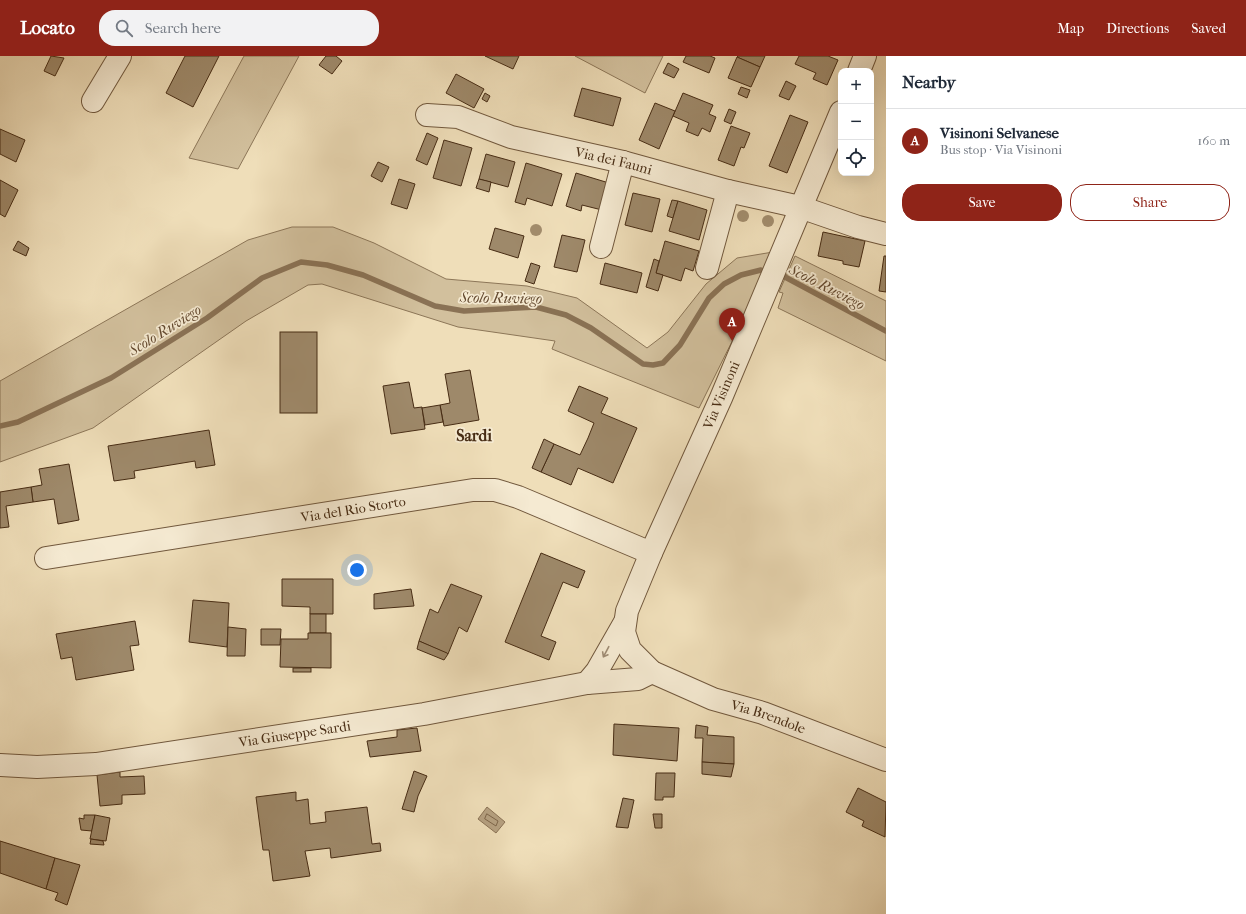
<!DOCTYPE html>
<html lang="en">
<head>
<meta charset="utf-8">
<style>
  body { margin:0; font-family:"IM FELL French Canon",serif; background:#f2f2f3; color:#1f2937 }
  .controls { position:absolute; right:12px; top:12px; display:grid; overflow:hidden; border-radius:8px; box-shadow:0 4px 16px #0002 }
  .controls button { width:36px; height:36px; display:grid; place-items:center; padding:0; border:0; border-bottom:1px solid #e0e1e3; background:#fff; color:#1f2937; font:20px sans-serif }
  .you { position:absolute; left:357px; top:514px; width:14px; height:14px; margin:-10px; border:3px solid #fff; border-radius:50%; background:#1a73e8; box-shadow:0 0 0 6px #1a73e833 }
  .badge { display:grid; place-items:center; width:26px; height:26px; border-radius:50%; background:#8f2418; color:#fff; font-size:13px; font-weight:700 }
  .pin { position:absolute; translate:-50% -33px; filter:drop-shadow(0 1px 2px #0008) }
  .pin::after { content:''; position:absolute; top:21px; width:14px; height:12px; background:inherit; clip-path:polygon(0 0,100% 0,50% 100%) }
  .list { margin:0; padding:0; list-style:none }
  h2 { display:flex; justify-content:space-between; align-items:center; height:52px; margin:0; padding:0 16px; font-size:17px }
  h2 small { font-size:13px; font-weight:400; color:#747a83 }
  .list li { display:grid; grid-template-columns:26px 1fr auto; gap:12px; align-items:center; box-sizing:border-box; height:64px; padding:0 16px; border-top:1px solid #e0e1e3 }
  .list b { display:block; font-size:15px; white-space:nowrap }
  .list p { margin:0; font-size:13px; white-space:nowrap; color:#747a83 }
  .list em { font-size:13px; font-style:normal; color:#747a83 }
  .actions { display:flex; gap:8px; padding:12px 16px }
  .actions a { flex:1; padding:9px 0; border:1px solid #8f2418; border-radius:16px; text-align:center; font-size:14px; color:#8f2418 }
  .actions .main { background:#8f2418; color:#fff }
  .icon { flex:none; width:22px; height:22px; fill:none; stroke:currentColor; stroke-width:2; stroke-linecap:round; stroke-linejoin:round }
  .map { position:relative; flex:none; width:886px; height:858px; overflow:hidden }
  header { display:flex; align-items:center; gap:24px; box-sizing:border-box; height:56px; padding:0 20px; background:#8f2418; color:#fff }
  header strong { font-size:19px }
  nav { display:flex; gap:22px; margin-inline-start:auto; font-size:14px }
  .search { width:280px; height:36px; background:#f2f2f3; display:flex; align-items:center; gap:10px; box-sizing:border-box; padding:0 14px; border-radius:16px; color:#747a83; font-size:15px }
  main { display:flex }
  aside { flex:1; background:#fff }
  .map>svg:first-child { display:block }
</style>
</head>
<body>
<header>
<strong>Locato</strong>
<div class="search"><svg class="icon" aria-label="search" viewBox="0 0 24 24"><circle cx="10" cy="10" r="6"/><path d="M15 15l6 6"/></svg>Search here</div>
<nav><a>Map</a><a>Directions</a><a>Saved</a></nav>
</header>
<main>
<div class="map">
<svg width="886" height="858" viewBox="0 0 886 858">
  <rect width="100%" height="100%" fill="#efdeb9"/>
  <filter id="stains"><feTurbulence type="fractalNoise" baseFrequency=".005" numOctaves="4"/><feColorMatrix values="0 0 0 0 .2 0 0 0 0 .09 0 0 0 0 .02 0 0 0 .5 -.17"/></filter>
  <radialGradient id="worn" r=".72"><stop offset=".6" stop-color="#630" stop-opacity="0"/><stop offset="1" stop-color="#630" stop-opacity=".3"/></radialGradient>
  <g fill="#d2c09d" stroke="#8c7658">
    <path d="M244,0h55l-61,113 -49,-11z"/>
    <path d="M575,0h88l-18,37z"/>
    <path d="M292,171h41l41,16 72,36 81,7 50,12 70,50 21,-16 38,-48 31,-26 36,-6 -16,39 -58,117 -147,-59 3,-8 -97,-14 -136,-43 -14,1 -62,36 -153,107 -93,34v-81l248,-141z"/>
    <path d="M795,200l91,45v60l-108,-53 5,-15 -4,-1z"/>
  </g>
  <path fill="#b6a181" stroke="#8a7255" d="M487,751l18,15 -9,11 -18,-14z"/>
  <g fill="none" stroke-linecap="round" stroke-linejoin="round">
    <path stroke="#7e664a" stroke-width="1" d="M487,758l11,7 -2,5 -11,-7z"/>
    <g stroke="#8a7255" stroke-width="5.5">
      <path d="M778,219l7,2 101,54"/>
      <path d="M0,370l18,-4 93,-44 96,-60 55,-40 39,-16 26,3 36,10 72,31 29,5 72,-4 30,8 25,13 52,36 10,1 10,-2 17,-18 29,-47 15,-14 17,-9 20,-5 8,3"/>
    </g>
  </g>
  <g fill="#9e896a" stroke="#472c14">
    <path d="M51,0l13,2 -9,18 -11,-5z"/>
    <path d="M185,0h34l-26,51 -27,-14z"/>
    <path d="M326,0h10l6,5 -10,13 -13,-9z"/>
    <path d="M485,0h34l-6,13z"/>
    <path d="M686,0h24l5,2 -6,15 -26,-11z"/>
    <path d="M738,0h27l-5,11 -23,-10z"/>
    <path d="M799,0h29l10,4 -11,25 -14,-6 3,-6 -21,-9z"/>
    <path d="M737,1l23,10 -9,20 -23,-9z"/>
    <path d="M668,7l11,6 -5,9 -11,-5z"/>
    <path d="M456,18l28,15 -10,19 -28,-15z"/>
    <path d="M786,25l10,5 -7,14 -10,-4z"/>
    <path d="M741,31l9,3 -3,8 -9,-4z"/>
    <path d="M582,32l39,10 -8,28 -39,-10z"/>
    <path d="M485,37l5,3 -3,6 -5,-3z"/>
    <path d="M683,37l30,12 -4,9 7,3 -6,15 -8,-4 -4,8 -12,-5 3,-8 -16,-7z"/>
    <path d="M655,47l20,8 -16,38 -20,-9z"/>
    <path d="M729,53l7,3 -5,12 -7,-3z"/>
    <path d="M790,59l18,7 -21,51 -18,-7z"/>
    <path d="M731,70l19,7 -6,15 -3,-1 -7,19 -16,-6z"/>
    <path d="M0,73l25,11 -9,22 -16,-8z"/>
    <path d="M427,77l11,5 -11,27 -11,-5z"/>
    <path d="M444,84l28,8 -11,38 -28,-8z"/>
    <path d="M486,98l29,8 -7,25 -29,-8z"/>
    <path d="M378,106l11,5 -7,15 -11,-6z"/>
    <path d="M526,107l36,11 -10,32 -25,-8 -2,7 -10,-3z"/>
    <path d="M576,117l33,10 -7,27 -20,-5 -1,6 -15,-5z"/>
    <path d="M399,123l16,5 -8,25 -16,-5z"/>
    <path d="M479,123l12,3 -2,10 -13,-4z"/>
    <path d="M0,124l18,10 -13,27 -5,-3z"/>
    <path d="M633,137l27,6 -8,33 -27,-7z"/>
    <path d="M672,144l6,1 -5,17 -6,-2z"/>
    <path d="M678,145l29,9 -8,30 -30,-9z"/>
    <path d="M495,172l29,8 -6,22 -29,-9z"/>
    <path d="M823,176l42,9 -6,26 -16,-3v-3l-25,-5z"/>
    <path d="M562,179l23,5 -8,32 -23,-5z"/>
    <path d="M18,185l11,7 -3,8 -13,-6z"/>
    <path d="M665,185l34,10 -6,20 -8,-3 -4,13 -25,-8z"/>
    <path d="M884,200h2v36l-7,-1z"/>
    <path d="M654,203l5,2 -3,12 7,2 -5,16 -12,-4z"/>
    <path d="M531,207l9,3 -6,18 -9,-3z"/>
    <path d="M605,207l37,10 -5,20 -37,-9z"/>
    <rect x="280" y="276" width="37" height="81"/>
    <path d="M470,314l9,50 -35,6 -4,-21 10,-2 -5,-29z"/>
    <path d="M409,326l5,26 8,-1 3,22 -34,5 -8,-48z"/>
    <path d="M579,330l29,12 -7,15 36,15 -24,55 -35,-15 -7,17 -30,-13 13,-28 26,11 8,-17 6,-15 -26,-12z"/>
    <path d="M440,349l3,17 -18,3 -3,-17z"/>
    <path d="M209,374l6,35 -19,3 -1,-7 -61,10 1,7 -21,3 -6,-35z"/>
    <path d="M544,383l10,5 -13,28 -9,-4z"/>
    <path d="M69,408l10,56 -21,4 -4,-25 -21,3 -2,-15 11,-2 -3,-16z"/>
    <path d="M31,431l2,15 -27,4 3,21 -9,1v-36z"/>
    <path d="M541,497l44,18 -7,17 -15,-6 -22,54 15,6 -7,18 -44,-18z"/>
    <path d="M282,523h51v35h-23v-7l-28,-1z"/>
    <path d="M451,528l31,12 -15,36 -8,-5 -11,27 -29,-13 11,-32 8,4z"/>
    <path d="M411,533l3,17 -40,3v-15z"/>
    <path d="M193,544l36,3 -2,44 -38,-5z"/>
    <rect x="310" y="558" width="16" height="19"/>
    <path d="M135,565l4,24 -9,1 4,24 -58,10 -4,-23 -11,2 -5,-25z"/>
    <path d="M228,571l18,2 -1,27h-18z"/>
    <path d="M261,573h20l-1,16h-19z"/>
    <path d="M308,577h23v35l-51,-1 1,-28h27z"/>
    <path d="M419,585l28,12 1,1 -4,6 -27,-11z"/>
    <rect x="293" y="612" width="18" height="4"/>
    <path d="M614,668l65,4 -2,33 -64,-6z"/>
    <path d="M696,669l12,2 -1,8 27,2v27l-32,-2 1,-24h-8z"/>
    <path d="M417,672l4,23 -51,6 -3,-16 30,-4v-7z"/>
    <path d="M702,706l32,2 -3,13 -29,-3z"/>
    <path d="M414,715l13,5 -9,20 -4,16 -12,-3z"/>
    <path d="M120,716v5l24,-1 1,18 -23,1v9l-22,2 -3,-31z"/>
    <path d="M656,717h19l-1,24h-11v3h-8z"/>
    <path d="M858,732l28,14 -1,35 -23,-11 2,-5 -18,-9z"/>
    <path d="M296,736v9l12,-2 2,25 16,-2 -1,-10 42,-5 5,37 8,-1 1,8 -50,7 -1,-10 -25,3 5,25 -37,5 -4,-31h-6l-7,-53z"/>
    <path d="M623,742l11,2 -6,28 -12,-1z"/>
    <path d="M653,758h9v14h-7z"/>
    <path d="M84,759h11l-3,16 -11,-1 -2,-12 5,1z"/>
    <path d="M95,759l15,3 -4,23 -16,-2z"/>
    <path d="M91,783l12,2 1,4 -14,-1z"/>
    <path d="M0,785l55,17 -9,31 -46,-16z"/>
    <path d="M55,802l25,7 -13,40 -12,-5 3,-7 -12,-4z"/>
  </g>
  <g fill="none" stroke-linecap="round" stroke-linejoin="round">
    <g stroke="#71583d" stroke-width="24">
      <g id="minor">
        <path d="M859,15l6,-15"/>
        <path d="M93,45l27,-45"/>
        <path id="s1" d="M841,56l-120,286 -70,155 -24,58 -3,21 6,18 22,22 61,27 50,14 123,47"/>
        <path id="s2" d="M427,59l31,2 53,20 112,25 105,29 72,16 58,20 28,7"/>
        <path d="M601,191l22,-85"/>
        <path d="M707,212l21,-77"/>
        <path id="s3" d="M46,502l427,-68h22l23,7 133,56"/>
        <path d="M587,627l10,-12 28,-49"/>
        <path id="s4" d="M0,709l37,2 59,-3 328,-50 163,-31 51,-4 14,-7"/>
      </g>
    </g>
    <use href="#minor" stroke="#f5ead2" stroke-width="22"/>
  </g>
  <g fill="#a28d6d">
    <circle cx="743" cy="160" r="6"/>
    <circle cx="768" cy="165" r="6"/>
    <circle cx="536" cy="174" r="6"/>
  </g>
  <defs><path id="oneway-shaft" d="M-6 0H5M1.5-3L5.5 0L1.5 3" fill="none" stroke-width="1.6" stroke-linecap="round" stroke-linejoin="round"/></defs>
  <use stroke="#9e8b73" href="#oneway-shaft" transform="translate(606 596) rotate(118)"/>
  <g text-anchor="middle" stroke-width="3.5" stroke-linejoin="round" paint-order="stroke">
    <g font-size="14" fill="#472c14" stroke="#f5ead2">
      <text dy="5" stroke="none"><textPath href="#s2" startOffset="193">Via dei Fauni</textPath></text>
      <text transform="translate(721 339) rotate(-67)" y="5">Via Visinoni</text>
      <text dy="5" stroke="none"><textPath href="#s3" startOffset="311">Via del Rio Storto</textPath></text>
      <text dy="5" stroke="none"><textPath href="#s1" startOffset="739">Via Brendole</textPath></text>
      <text dy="5" stroke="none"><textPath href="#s4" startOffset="297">Via Giuseppe Sardi</textPath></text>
    </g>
    <g font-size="15" font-style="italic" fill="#63492f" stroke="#f5ead2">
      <text transform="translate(827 231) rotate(27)" y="5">Scolo Ruviego</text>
      <text transform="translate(501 242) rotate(1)" y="5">Scolo Ruviego</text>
      <text transform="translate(165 274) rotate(-32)" y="5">Scolo Ruviego</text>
    </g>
    <g font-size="16" font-weight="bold" fill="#472c14" stroke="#f5ead2">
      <text x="474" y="385">Sardi</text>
    </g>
  </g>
  <rect width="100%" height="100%" filter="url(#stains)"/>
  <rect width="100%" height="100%" fill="url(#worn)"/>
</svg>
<div class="controls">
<button>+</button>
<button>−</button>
<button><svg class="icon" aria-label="locate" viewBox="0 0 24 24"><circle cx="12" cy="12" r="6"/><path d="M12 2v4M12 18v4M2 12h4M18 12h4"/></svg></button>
</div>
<div class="you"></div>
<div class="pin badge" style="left:732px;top:285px">A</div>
</div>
<aside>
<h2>Nearby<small></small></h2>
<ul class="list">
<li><span class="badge">A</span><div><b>Visinoni Selvanese</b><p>Bus stop · Via Visinoni</p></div><em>160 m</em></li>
</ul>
<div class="actions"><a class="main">Save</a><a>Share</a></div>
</aside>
</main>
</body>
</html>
